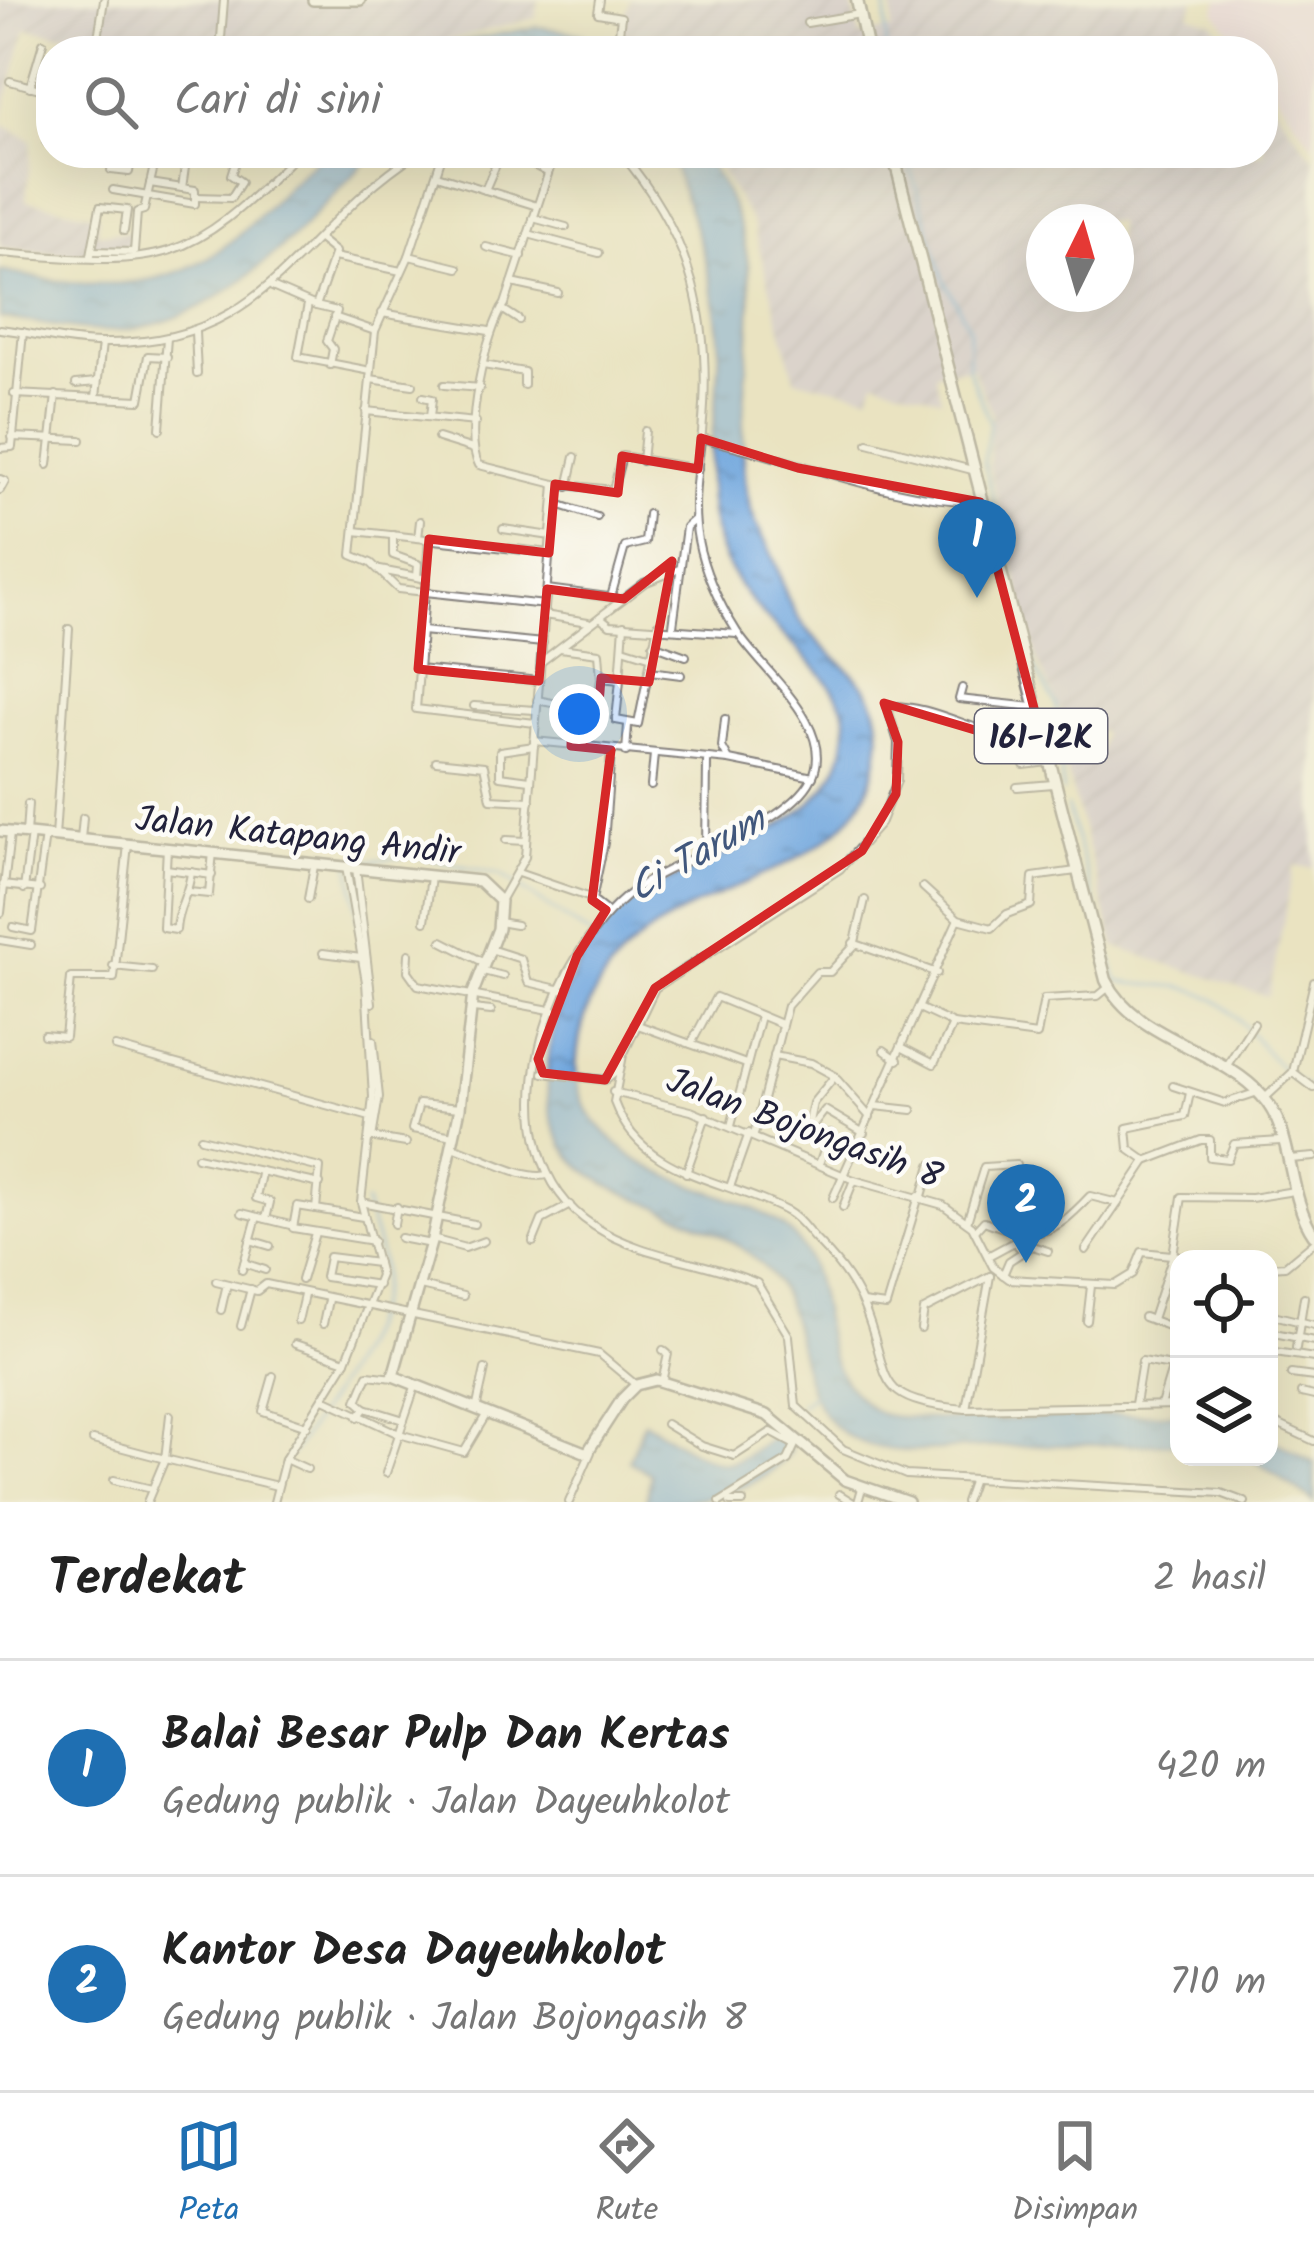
<!DOCTYPE html>
<html lang="id">
<head>
<meta charset="utf-8">
<style>
  body { margin:0; font-family:Kalam,sans-serif; background:#f2f2f2; color:#222 }
  .controls { position:absolute; right:36px; bottom:36px; display:grid; overflow:hidden; border-radius:24px; box-shadow:0 12px 48px #0002 }
  .controls button { width:108px; height:108px; display:grid; place-items:center; padding:0; border:0; border-bottom:3px solid #e0e0e0; background:#fff; color:#222; font:60px sans-serif }
  .compass { position:absolute; left:1026px; top:204px; width:108px; height:108px; border-radius:50%; background:#fff; box-shadow:0 12px 48px #0002; rotate:5deg }
  .you { position:absolute; left:579px; top:714px; width:42px; height:42px; margin:-30px; border:9px solid #fff; border-radius:50%; background:#1a73e8; box-shadow:0 0 0 18px #1a73e833 }
  .badge { display:grid; place-items:center; width:78px; height:78px; border-radius:50%; background:#1f6fb2; color:#fff; font-size:39px; font-weight:700 }
  .pin { position:absolute; translate:-50% -99px; filter:drop-shadow(0 3px 6px #0008) }
  .pin::after { content:''; position:absolute; top:63px; width:42px; height:36px; background:inherit; clip-path:polygon(0 0,100% 0,50% 100%) }
  .list { margin:0; padding:0; list-style:none }
  h2 { display:flex; justify-content:space-between; align-items:center; height:156px; margin:0; padding:0 48px; font-size:51px }
  h2 small { font-size:39px; font-weight:400; color:#767676 }
  .list li { display:grid; grid-template-columns:78px 1fr auto; gap:36px; align-items:center; box-sizing:border-box; height:216px; padding:0 48px; border-top:3px solid #e0e0e0 }
  .list b { display:block; font-size:45px; white-space:nowrap }
  .list p { margin:0; font-size:39px; white-space:nowrap; color:#767676 }
  .list em { font-size:39px; font-style:normal; color:#767676 }
  .icon { flex:none; width:66px; height:66px; fill:none; stroke:currentColor; stroke-width:2; stroke-linecap:round; stroke-linejoin:round }
  .map { position:relative; flex:none; width:1314px; height:1502px; overflow:hidden }
  .search { position:absolute; background:#fff; box-shadow:0 12px 48px #0002; left:36px; right:36px; top:36px; height:132px; display:flex; align-items:center; gap:30px; box-sizing:border-box; padding:0 42px; border-radius:48px; color:#767676; font-size:45px }
  .sheet { height:588px; background:#fff }
  nav { display:flex; justify-content:space-around; align-items:center; box-sizing:border-box; height:168px; border-top:3px solid #e0e0e0; background:#fff; font-size:33px; color:#767676 }
  nav a { display:grid; justify-items:center; gap:6px }
  nav .on { color:#1f6fb2 }
  .map>svg:first-child { display:block }
</style>
</head>
<body>
<div class="map">
<svg width="1314" height="1502" viewBox="0 0 1314 1502">
  <defs>
    <pattern id="industrial-furrows" width="10" height="10" patternUnits="userSpaceOnUse" patternTransform="scale(3)"><rect width="10" height="10" fill="#c9bfd7"/><path d="M-1 1l2-2M0 10L10 0M9 11l2-2" fill="none" stroke="#aca4b9"/></pattern>
    <pattern id="water-ripples" width="26" height="14" patternUnits="userSpaceOnUse" patternTransform="scale(3)"><rect width="26" height="14" fill="#6fa6dd"/><path d="M2 4q2-2 4 0t4 0M15 11q2-2 4 0t4 0" fill="none" stroke="#5b87b4"/></pattern>
  </defs>
  <rect width="100%" height="100%" fill="#fdfcf7"/>
  <filter id="ink" filterUnits="userSpaceOnUse"><feTurbulence type="fractalNoise" baseFrequency=".00833" numOctaves="2"/><feDisplacementMap in="SourceGraphic" scale="24" xChannelSelector="R" yChannelSelector="G"/><feConvolveMatrix kernelMatrix="1 2 1 2 8 2 1 2 1" color-interpolation-filters="sRGB"/></filter>
  <filter id="wash" filterUnits="userSpaceOnUse"><feTurbulence type="fractalNoise" baseFrequency=".004" numOctaves="4" result="noise"/><feDisplacementMap in="SourceGraphic" scale="48" xChannelSelector="R" yChannelSelector="G"/><feGaussianBlur stdDeviation="2.7" result="paint"/><feColorMatrix in="noise" values="0 0 0 0 0 0 0 0 0 0 0 0 0 0 0 0 0 1.4 0 .05"/><feComposite in="paint" operator="in"/></filter>
  <g filter="url(#wash)">
    <rect width="100%" height="100%" fill="#eae3c1"/>
    <path fill="#e9d2ed" d="M1219,0h95v147l-51,-71v-25h-18l-30,-40z"/>
    <g fill="url(#industrial-furrows)" fill-rule="evenodd">
      <path d="M0,0h539l-3,18 -91,23 -12,10h-340l2,-12 -69,-10 -25,94 31,18 -6,59 73,15 -2,18 36,-1 -6,27 -127,-11z"/>
      <path d="M630,0h221l9,36 32,-6v-30h302l-4,15 23,7 21,29h-619z"/>
      <path d="M1263,90l51,68v710l-20,-2 -25,131 -154,-50 -52,-189 34,7 6,-33 -38,-11 -28,-61 -48,-194 3,-52 -20,-47 -37,6 7,26 -67,-19 -5,15 -75,-16 -43,-156 -42,-70h553zM1044,222h72v72h-72z"/>
    </g>
    <g fill="url(#water-ripples)" stroke="#48648c" stroke-width="3">
      <path d="M537,27l43,6 33,18 -69,-4 -99,4 9,-8z"/>
      <path d="M325,153h50c-77,76 -154,179 -273,178 -33,-1 -69,-10 -102,-13v-47c79,16 163,27 230,-29 34,-28 60,-62 95,-89z"/>
      <path d="M669,153h33c84,121 31,197 43,325 4,45 17,52 32,89 4,12 7,25 13,36 35,70 111,69 84,168 -34,132 -260,99 -294,265 -10,53 -1,72 38,109 45,42 115,44 163,80 42,31 37,88 51,131 7,22 29,48 49,58 10,4 27,3 38,4 87,8 173,-7 260,-4v29c-75,3 -152,0 -227,6 -32,3 -65,5 -96,-9 -72,-34 -42,-125 -94,-175 -87,-83 -226,-50 -214,-203 4,-46 29,-111 62,-143 61,-61 222,-78 235,-179 2,-13 3,-26 -4,-38 -32,-56 -97,-87 -121,-154 -26,-71 4,-144 -1,-215 -5,-62 -30,-122 -50,-180z"/>
      <path d="M644,1422c19,8 62,47 89,40 14,-4 27,-19 41,-25l17,13c-30,45 -96,52 -145,52l5,-28 -22,-13z"/>
      <path d="M1269,1438l45,25v39l-64,-45h19z"/>
    </g>
    <g fill="none" stroke-linecap="round" stroke-linejoin="round">
      <g stroke="#6fa6dd" stroke-width="3">
        <path d="M886,51v-51"/>
        <path d="M906,153l37,124 26,50 -1,42 22,53 -6,40 51,206 21,37 7,87"/>
        <path d="M1067,807l50,173c30,10 60,-1 91,16 42,22 58,71 103,93"/>
        <path d="M360,925l-10,-62 64,-7 86,18 90,61"/>
        <path d="M800,1405l13,-11"/>
        <path d="M291,1455c30,-45 95,-132 91,-188 -2,-22 -12,-43 -17,-64"/>
      </g>
    </g>
  </g>
  <g filter="url(#ink)">
    <g fill="none" stroke-linecap="round" stroke-linejoin="round">
      <g stroke="#86827e" stroke-width="10">
        <g id="street">
          <path d="M600,0l-2,13 23,4 -2,16"/>
          <path d="M807,23l53,-9"/>
          <path d="M96,51l8,-51"/>
          <path d="M220,51l4,-51"/>
          <path d="M10,81l41,11"/>
          <path d="M30,87l13,-44"/>
          <path d="M45,111l6,1"/>
          <path d="M47,143l4,-12"/>
          <path d="M143,153l13,4"/>
          <path d="M443,153l-34,103 -34,75 -23,224 19,8 27,26 147,16"/>
          <path d="M621,153c72,85 92,170 81,279 -4,34 -11,74 -4,108 6,32 22,65 39,92 24,38 100,95 75,146 -21,45 -125,78 -168,105 -96,63 -167,267 -50,343 49,32 111,34 163,57l32,53 7,70 47,43 63,26 315,18 24,9"/>
          <path d="M522,159l25,13"/>
          <path d="M111,170l18,2 3,-19"/>
          <path d="M437,175l100,31"/>
          <path d="M182,188l5,-35"/>
          <path d="M113,190l82,14v-14l-45,-7"/>
          <path d="M485,190l16,-37"/>
          <path d="M195,197l36,1 10,-16 -10,-7 6,-19 -8,-3"/>
          <path d="M533,218l33,9"/>
          <path d="M528,234l71,19"/>
          <path d="M486,247l36,9"/>
          <path d="M92,251l42,1 3,-40 7,-2 13,-57"/>
          <path d="M0,253c161,12 182,18 298,-100"/>
          <path d="M91,255l9,-48 27,3 -3,21"/>
          <path d="M409,256l49,12"/>
          <path d="M334,257l67,14"/>
          <path d="M512,283l46,10"/>
          <path d="M272,287l44,19 19,-54 -16,-13"/>
          <path d="M308,304l-10,53 73,14"/>
          <path d="M316,306l21,5 -10,30 6,8 -3,16"/>
          <path d="M502,309l17,11"/>
          <path d="M382,313l107,18"/>
          <path d="M334,317l41,14"/>
          <path d="M0,329c34,4 67,14 101,14 168,4 195,-113 316,-190"/>
          <path d="M195,332l2,42"/>
          <path d="M483,365l41,7v13"/>
          <path d="M370,379l43,6"/>
          <path d="M76,384l20,-2"/>
          <path d="M444,385l36,3"/>
          <path d="M14,394l126,6 8,-44 19,1"/>
          <path d="M96,397l6,-54"/>
          <path d="M423,397l9,2 -2,18"/>
          <path d="M366,411l110,11"/>
          <path d="M160,429l7,-91"/>
          <path d="M12,437l69,3"/>
          <path d="M438,438l35,11"/>
          <path d="M701,438c92,19 182,62 279,64"/>
          <path d="M868,443l104,27"/>
          <path d="M0,448l12,-1 11,-115"/>
          <path d="M642,461l3,-30"/>
          <path d="M48,465l8,-70"/>
          <path d="M0,479l5,2 -5,9"/>
          <path d="M555,484l58,6 9,-34 76,13"/>
          <path d="M568,487l7,-30"/>
          <path d="M554,503l43,14"/>
          <path d="M503,529l48,7"/>
          <path d="M355,531l195,22"/>
          <path d="M393,535v20l25,9 -1,13 10,2"/>
          <path d="M418,538l2,-17"/>
          <path d="M429,539l-13,170 119,14"/>
          <path d="M380,570l37,7"/>
          <path d="M547,589l68,9"/>
          <path d="M611,597l14,-50 20,-5 3,-28"/>
          <path d="M544,615l44,7"/>
          <path d="M600,617l10,8 127,9"/>
          <path d="M673,626l13,-99 9,-8"/>
          <path d="M422,631l121,12"/>
          <path d="M653,644l33,12"/>
          <path d="M560,648l39,5 2,25 19,2 4,-55"/>
          <path d="M623,648l29,9"/>
          <path d="M541,662l103,-79 35,-14"/>
          <path d="M418,669l121,12"/>
          <path d="M650,671l31,4"/>
          <path d="M620,680l-4,40 22,4 20,-100"/>
          <path d="M962,688l-3,11 74,8"/>
          <path d="M537,700l35,7"/>
          <path d="M474,706l61,4"/>
          <path d="M725,719l-3,28 7,13"/>
          <path d="M1042,739c-56,5 -100,-35 -155,-33l11,36 -1,39 -17,43 -40,45 -185,119 -32,67 -9,47c28,76 112,76 174,110 11,6 18,17 26,26 20,20 37,40 49,67 31,72 3,96 103,104l213,-4"/>
          <path d="M534,741l195,19 84,17"/>
          <path d="M571,744l1,-40h26l3,-26"/>
          <path d="M626,752l2,-27"/>
          <path d="M436,761l48,5 7,33 39,2"/>
          <path d="M1024,765l24,-3"/>
          <path d="M530,780l-30,-4v-25l34,-5"/>
          <path d="M651,786l3,-32"/>
          <path d="M1017,787l36,-3"/>
          <path d="M26,834l2,-30"/>
          <path d="M55,837l14,-208"/>
          <path d="M81,839l2,-21"/>
          <path d="M506,840l20,1"/>
          <path d="M167,847l-4,81 13,2c1,-23 13,-35 15,-58"/>
          <path d="M706,850l1,-88"/>
          <path d="M356,868l16,135"/>
          <path d="M166,869l46,6"/>
          <path d="M518,873l70,24 19,15"/>
          <path d="M3,885l37,4"/>
          <path d="M923,887l35,32 34,9 15,-14 24,-9 2,-28 43,-6"/>
          <path d="M24,889l7,-55"/>
          <path d="M189,892l20,2 4,-42"/>
          <path d="M308,899l6,-33"/>
          <path d="M592,900l12,-57 7,-93"/>
          <path d="M500,901l25,-44 30,-373 -76,-19c-17,-29 7,-135 26,-161l50,-151"/>
          <path d="M1,913l9,-79"/>
          <path d="M425,921l6,-44"/>
          <path d="M499,922l17,3"/>
          <path d="M13,927l19,4 13,-96"/>
          <path d="M0,940l31,5"/>
          <path d="M442,941l41,21"/>
          <path d="M853,943l84,30"/>
          <path d="M490,949l31,10 7,23 34,8"/>
          <path d="M323,953l38,5"/>
          <path d="M409,954l-1,17 10,14 137,26"/>
          <path d="M113,966l39,4"/>
          <path d="M483,971l20,5"/>
          <path d="M473,1009l18,2"/>
          <path d="M921,1009l32,15"/>
          <path d="M635,1024l111,40"/>
          <path d="M44,1035l21,2 6,-59h43l14,-134"/>
          <path d="M691,1044l25,-47 65,27"/>
          <path d="M115,1047l255,70"/>
          <path d="M903,1048l31,16 19,-40 84,11 7,-36 54,-3 11,-9"/>
          <path d="M884,1050l14,10"/>
          <path d="M774,1056l37,7 24,13 -22,27 -4,19 6,1 10,-13 39,23"/>
          <path d="M1226,1067l28,-44"/>
          <path d="M1293,1072l21,16"/>
          <path d="M543,1073l62,7 14,-11"/>
          <path d="M834,1076l36,41"/>
          <path d="M1173,1086l52,17 30,-10"/>
          <path d="M613,1092l78,19 163,69 89,25 29,21 21,41 16,12 106,6 18,-11 9,-22 69,7"/>
          <path d="M1265,1098l28,-26 21,-90"/>
          <path d="M875,1106l37,4"/>
          <path d="M731,1126l29,-110"/>
          <path d="M754,1135l33,-129 30,-34h13l24,-26 11,-46"/>
          <path d="M454,1136l-42,-7 7,-25 41,4"/>
          <path d="M370,1137l36,6"/>
          <path d="M201,1138l119,30 -4,41 47,8"/>
          <path d="M372,1138l7,-41 -6,-57"/>
          <path d="M452,1147c29,8 71,34 95,28"/>
          <path d="M197,1157l123,27"/>
          <path d="M1290,1159l24,-2"/>
          <path d="M1146,1161l55,-21h9v17l18,2 6,-15 47,-3"/>
          <path d="M819,1164l11,-31"/>
          <path d="M686,1173l20,-57"/>
          <path d="M261,1174l-5,24 14,4 -4,17"/>
          <path d="M730,1187l19,-54"/>
          <path d="M922,1196l9,-31"/>
          <path d="M833,1198l125,-279"/>
          <path d="M361,1202l113,22"/>
          <path d="M1118,1203l28,-42 -17,-12 -2,-21 58,-12 5,-23"/>
          <path d="M843,1207l11,-27"/>
          <path d="M316,1209l-19,-3 -4,22 80,13"/>
          <path d="M242,1213l48,12"/>
          <path d="M967,1222l17,-55 32,-2 8,68"/>
          <path d="M394,1224l3,-17"/>
          <path d="M975,1231l9,-10c54,21 68,15 106,-25l28,7 -32,47"/>
          <path d="M400,1238l31,6"/>
          <path d="M432,1239l33,9 19,-7"/>
          <path d="M250,1240l20,6"/>
          <path d="M533,1242l9,-22 28,-15"/>
          <path d="M988,1256l26,-14 9,9"/>
          <path d="M244,1263l21,7"/>
          <path d="M377,1263l-48,-6 -4,20 53,8"/>
          <path d="M1269,1267l16,-1 29,-24"/>
          <path d="M242,1270l15,-53"/>
          <path d="M1003,1275l6,-14 23,-15 16,5"/>
          <path d="M301,1280l14,-47"/>
          <path d="M216,1281l41,10 9,-7 333,70 37,31"/>
          <path d="M420,1286l43,10"/>
          <path d="M862,1303l24,3 33,-110"/>
          <path d="M221,1310l6,-26"/>
          <path d="M1269,1314l45,11"/>
          <path d="M1144,1317l35,13"/>
          <path d="M1152,1319l21,-64 9,-58 69,1 43,-7"/>
          <path d="M298,1321l6,-26"/>
          <path d="M1087,1321l4,-35"/>
          <path d="M323,1324l5,-24"/>
          <path d="M241,1326l10,-37"/>
          <path d="M921,1329l3,-19 66,-34"/>
          <path d="M1269,1332l45,9"/>
          <path d="M295,1344l51,17"/>
          <path d="M1296,1348l8,-51"/>
          <path d="M1269,1351l45,7"/>
          <path d="M1291,1374l23,3"/>
          <path d="M273,1376l-10,35 44,15"/>
          <path d="M662,1382l6,-28 -5,-4"/>
          <path d="M1301,1393l13,3"/>
          <path d="M324,1399l75,35 65,18 22,-37"/>
          <path d="M1135,1404l7,-43 30,5"/>
          <path d="M1161,1405l18,-59"/>
          <path d="M365,1408l39,12"/>
          <path d="M966,1409l24,-133"/>
          <path d="M476,1410l9,-41"/>
          <path d="M358,1417l7,-9 -8,-7 11,-26 26,3"/>
          <path d="M1269,1420l45,21"/>
          <path d="M666,1424l36,22 32,10 37,-24 24,13 -7,15 -68,42"/>
          <path d="M93,1440l72,19 5,-44"/>
          <path d="M285,1459l22,10"/>
          <path d="M386,1473l29,-86"/>
          <path d="M114,1480l38,9"/>
          <path d="M839,1494l13,8"/>
          <path d="M147,1502l18,-43 112,27"/>
          <path d="M274,1502l11,-43 61,-98 34,-86 -19,-73 12,-105 -7,-115 -20,-115"/>
          <path d="M569,1502l22,-50"/>
          <path d="M730,1502h13"/>
          <path d="M858,1502l4,-14"/>
          <path d="M965,1502l7,-20"/>
        </g>
      </g>
      <g stroke="#86827e" stroke-width="14">
        <g id="secondary">
          <path d="M313,0h47"/>
          <path d="M0,831l479,50 21,20 -2,28 -25,64 -13,115 -28,131 -39,137 194,77 35,-54 14,-14 20,-5 111,35 78,65 63,22"/>
        </g>
      </g>
      <g stroke="#86827e" stroke-width="15">
        <g id="primary">
          <path d="M857,0l11,51"/>
          <path d="M893,153l213,827c28,59 114,68 156,116 33,36 24,99 52,139"/>
        </g>
      </g>
      <use href="#street" stroke="#fff" stroke-width="6"/>
      <use href="#secondary" stroke="#fff" stroke-width="9"/>
      <use href="#primary" stroke="#fff" stroke-width="10"/>
    </g>
  </g>
  <path d="M0 0H1314V1502H0ZM701,438l97,30 182,34 62,237h-37l-121,-36 14,39 -2,52 -34,57 -207,137 -50,92 -62,-7 -5,-14 39,-103 29,-46 -14,-10 19,-150 -40,-4 1,-42h27l2,-26 48,4 23,-121 -48,38 -77,-10 -8,92 -121,-12 11,-130 120,14 6,-69 63,9 4,-37 76,13z" fill="#eae3c1" fill-opacity=".55" fill-rule="evenodd"/>
  <path fill="none" stroke="#d62828" stroke-width="9" stroke-linejoin="round" d="M701,438l97,30 182,34 62,237h-37l-121,-36 14,39 -2,52 -34,57 -207,137 -50,92 -62,-7 -5,-14 39,-103 29,-46 -14,-10 19,-150 -40,-4 1,-42h27l2,-26 48,4 23,-121 -48,38 -77,-10 -8,92 -121,-12 11,-130 120,14 6,-69 63,9 4,-37 76,13z"/>
  <g text-anchor="middle" stroke-width="9" stroke-linejoin="round" paint-order="stroke">
    <rect fill="#fdfcf7" stroke="#646373" stroke-width="3" x="975" y="709" width="132" height="54" rx="9"/>
    <g font-size="33" font-weight="bold" fill="#22223b">
      <text x="1041" y="748">161-12K</text>
    </g>
    <g font-size="36" fill="#22223b" stroke="#fdfcf7">
      <text transform="translate(298 834) rotate(6)" y="13">Jalan Katapang Andir</text>
      <text transform="translate(805 1127) rotate(20)" y="13">Jalan Bojongasih 8</text>
    </g>
    <g font-size="39" font-style="italic" fill="#41577c" stroke="#fdfcf7">
      <text transform="translate(696 853) rotate(-30)" y="14">Ci Tarum</text>
    </g>
  </g>
</svg>
<div class="controls">
<button><svg class="icon" aria-label="locate" viewBox="0 0 24 24"><circle cx="12" cy="12" r="6"/><path d="M12 2v4M12 18v4M2 12h4M18 12h4"/></svg></button>
<button><svg class="icon" aria-label="layers" viewBox="0 0 24 24"><path d="M12 4l9 5-9 5-9-5zM3 14l9 5 9-5"/></svg></button>
</div>
<svg class="compass" viewBox="-18 -18 36 36"><path d="M0-13l5 13h-10z" fill="#e53935"/><path d="M0 13l5-13h-10z" fill="#767676"/></svg>
<div class="you"></div>
<div class="pin badge" style="left:977px;top:598px">1</div>
<div class="pin badge" style="left:1026px;top:1263px">2</div>
<div class="search"><svg class="icon" aria-label="search" viewBox="0 0 24 24"><circle cx="10" cy="10" r="6"/><path d="M15 15l6 6"/></svg>Cari di sini</div>
</div>
<section class="sheet">
<h2>Terdekat<small>2 hasil</small></h2>
<ul class="list">
<li><span class="badge">1</span><div><b>Balai Besar Pulp Dan Kertas</b><p>Gedung publik · Jalan Dayeuhkolot</p></div><em>420 m</em></li>
<li><span class="badge">2</span><div><b>Kantor Desa Dayeuhkolot</b><p>Gedung publik · Jalan Bojongasih 8</p></div><em>710 m</em></li>
</ul>
</section>
<nav>
<a class="on"><svg class="icon" aria-label="map" viewBox="0 0 24 24"><path d="M3 6l6-2 6 2 6-2v14l-6 2-6-2-6 2zM9 4v14M15 6v14"/></svg>Peta</a>
<a><svg class="icon" aria-label="directions" viewBox="0 0 24 24"><path d="M12 3l9 9-9 9-9-9zM9 14v-3h6M13 9l2 2-2 2"/></svg>Rute</a>
<a><svg class="icon" aria-label="saved" viewBox="0 0 24 24"><path d="M7 4h10v16l-5-4-5 4z"/></svg>Disimpan</a>
</nav>
</body>
</html>
